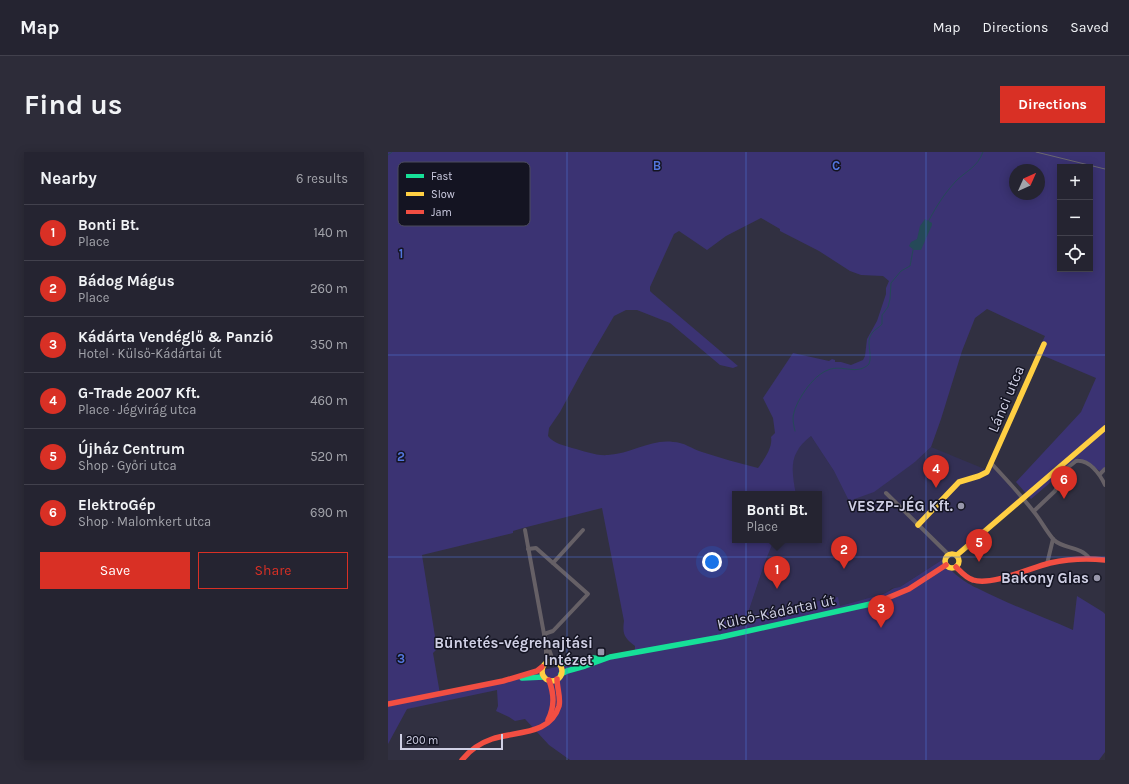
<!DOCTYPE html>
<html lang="en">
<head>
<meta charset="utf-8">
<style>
  body { margin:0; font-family:Karla,sans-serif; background:#2d2c39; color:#f1f3f6 }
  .controls { position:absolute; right:12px; top:12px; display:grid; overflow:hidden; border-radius:0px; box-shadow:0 2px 10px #0003 }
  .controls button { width:36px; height:36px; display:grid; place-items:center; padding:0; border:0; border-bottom:1px solid #42414d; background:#252431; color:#f1f3f6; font:20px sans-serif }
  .compass { position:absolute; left:621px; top:12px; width:36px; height:36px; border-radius:50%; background:#252431; box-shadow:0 2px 10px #0003; rotate:45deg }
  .scale { position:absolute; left:12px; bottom:10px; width:103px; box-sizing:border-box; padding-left:4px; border:2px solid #cfcfe4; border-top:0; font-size:11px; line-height:14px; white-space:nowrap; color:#cfcfe4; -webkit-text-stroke:3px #141422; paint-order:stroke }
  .you { position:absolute; left:324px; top:410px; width:14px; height:14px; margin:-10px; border:3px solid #fff; border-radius:50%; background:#1a73e8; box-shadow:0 0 0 6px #1a73e833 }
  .badge { display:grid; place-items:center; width:26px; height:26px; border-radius:50%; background:#d93025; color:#fff; font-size:13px; font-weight:700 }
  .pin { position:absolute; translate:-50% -33px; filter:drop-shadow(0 1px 2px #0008) }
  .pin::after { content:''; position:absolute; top:21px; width:14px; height:12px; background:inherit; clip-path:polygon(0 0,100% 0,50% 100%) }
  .popup { position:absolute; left:344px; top:339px; width:90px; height:52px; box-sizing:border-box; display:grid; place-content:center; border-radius:0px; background:#252431; filter:drop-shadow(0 1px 3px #0005); font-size:13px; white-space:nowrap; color:#a3a4ab }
  .popup b { font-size:15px; color:#f1f3f6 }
  .popup::after { content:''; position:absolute; left:50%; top:100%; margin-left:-8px; border:8px solid transparent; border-top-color:#252431 }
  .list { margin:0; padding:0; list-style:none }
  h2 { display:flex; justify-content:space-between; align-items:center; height:52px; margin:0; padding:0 16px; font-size:17px }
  h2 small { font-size:13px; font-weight:400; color:#a3a4ab }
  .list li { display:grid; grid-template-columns:26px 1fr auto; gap:12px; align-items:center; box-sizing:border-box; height:56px; padding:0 16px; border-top:1px solid #42414d }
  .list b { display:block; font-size:15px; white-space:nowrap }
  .list p { margin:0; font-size:13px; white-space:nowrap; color:#a3a4ab }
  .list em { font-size:13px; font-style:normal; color:#a3a4ab }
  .actions { display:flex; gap:8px; padding:12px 16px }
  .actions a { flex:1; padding:9px 0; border:1px solid #d93025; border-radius:0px; text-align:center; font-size:14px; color:#d93025 }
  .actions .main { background:#d93025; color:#fff }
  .icon { flex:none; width:22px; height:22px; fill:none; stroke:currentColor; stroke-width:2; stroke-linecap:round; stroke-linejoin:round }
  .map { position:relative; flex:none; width:717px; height:608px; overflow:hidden; border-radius:0px }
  header { display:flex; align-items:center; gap:24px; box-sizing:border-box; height:56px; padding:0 20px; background:#252431; border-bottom:1px solid #42414d }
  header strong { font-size:19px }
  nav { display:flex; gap:22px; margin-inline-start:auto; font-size:14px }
  .intro { display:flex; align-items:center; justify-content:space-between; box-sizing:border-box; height:96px; padding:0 24px }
  h1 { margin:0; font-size:28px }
  .button { padding:10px 18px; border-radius:0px; background:#d93025; color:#fff; font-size:14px; font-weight:700 }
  main { display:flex; gap:24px; padding:0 24px }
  aside { flex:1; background:#252431; border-radius:0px; box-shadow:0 2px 10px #0003 }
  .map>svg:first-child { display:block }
</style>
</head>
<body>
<header>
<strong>Map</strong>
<nav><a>Map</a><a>Directions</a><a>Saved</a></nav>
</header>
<div class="intro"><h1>Find us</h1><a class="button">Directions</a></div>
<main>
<aside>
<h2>Nearby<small>6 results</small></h2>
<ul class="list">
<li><span class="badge">1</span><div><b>Bonti Bt.</b><p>Place</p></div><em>140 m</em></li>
<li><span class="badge">2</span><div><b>Bádog Mágus</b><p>Place</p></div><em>260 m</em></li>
<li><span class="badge">3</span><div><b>Kádárta Vendéglő &amp; Panzió</b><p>Hotel · Külső-Kádártai út</p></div><em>350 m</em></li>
<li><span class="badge">4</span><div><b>G-Trade 2007 Kft.</b><p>Place · Jégvirág utca</p></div><em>460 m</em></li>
<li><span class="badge">5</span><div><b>Újház Centrum</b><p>Shop · Győri utca</p></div><em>520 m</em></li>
<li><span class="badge">6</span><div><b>ElektroGép</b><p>Shop · Malomkert utca</p></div><em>690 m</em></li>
</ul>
<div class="actions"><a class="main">Save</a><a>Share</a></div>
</aside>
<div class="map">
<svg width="717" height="608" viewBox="0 0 717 608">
  <rect width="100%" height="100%" fill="#313041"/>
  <path fill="#333055" d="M423,284l23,35 15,30 66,-39 16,-15 56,23 4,-7 31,35 -67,56h-7l-3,4 -45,29 -8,1 -5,4 -16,6 -31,8 -2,-8 -91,18 18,-54 9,-22h45v-46h-23l-4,-19 1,-12 3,-11 9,-12z"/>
  <path fill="#3b3373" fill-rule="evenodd" d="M0,0h717v315l-5,4 -21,-13 -48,41 -15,-17 65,-70 15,-34 -59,-25 8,-17 -58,-27 -12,9 -13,33 -21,68 -10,28 -16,15 -41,30 -25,9 -15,-30 -23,-35c-22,17 -20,33 -15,58h-61v46h39l-9,22 -18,54 91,-19 2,9c15,-4 29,-8 43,-12 8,-3 8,-6 17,-7l45,-29c-1,11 23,26 32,30 31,16 64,28 96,42l4,-34 26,16 2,2v138l-6,8h-529l-21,-15 -24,-26 -10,2 -6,-4 -13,-6 2,-5 -1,-16 -90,19 -19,35zM672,15h30v102h-30zM627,18h24v24h-24zM373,66l19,11v2l39,20 31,20 11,4 22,1 6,5 -3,7v6l-9,27 -10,18 -2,17 -2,4 -12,5 -10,-3h-6v-2l-3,-1 -3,2 -36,-8 -30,45 10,20 2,15 -4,4c2,10 -7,23 -13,31 -19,-5 -38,-10 -56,-16 -10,-3 -18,-10 -29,-10 -22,-3 -42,12 -65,13 -12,1 -24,-4 -36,-7 -8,-3 -18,-4 -24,-12l1,-8 11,-16 26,-48 28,-48 12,-6h11l33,13 50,42 13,3 5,-2 -86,-73 -2,-2v-4l24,-53 5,-3 28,19 19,-14zM214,356l22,113c-2,14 1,17 11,25v7l-83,15 -112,26 -7,-41 4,-4 -15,-94 91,-22v-2l10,-3z"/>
  <path fill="#254958" d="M537,67l7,4v2l-11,25h-7l-5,-4 2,-4 6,-3 3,-13z"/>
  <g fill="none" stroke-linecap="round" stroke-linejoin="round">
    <g stroke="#254958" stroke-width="1">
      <path d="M0,3l4,-3"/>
      <path d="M540,70c8,-15 16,-28 28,-41 11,-11 21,-13 27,-29"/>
      <path d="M407,279c-1,-4 -2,-9 -2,-13 1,-15 20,-43 35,-48 14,-6 29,6 41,-6 4,-10 -4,-22 3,-31 3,-4 7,-5 10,-9v-9l6,-8 2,-8 1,-16 10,-12 9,-5 3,-16"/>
    </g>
    <g stroke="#666066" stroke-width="4">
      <path d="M603,311c15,16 30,32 43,49 6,7 14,22 20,28 9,9 27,6 35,18"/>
      <path d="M712,322l5,-5"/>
      <path d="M498,341l62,61"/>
      <path d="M646,359l21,-20 11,-22 10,-8c13,-2 24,13 29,24"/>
      <path d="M137,378l19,104 9,27"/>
      <path d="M140,397l8,-1 52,46 -35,37 -9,3"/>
      <path d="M165,411l30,-33"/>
      <path d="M659,412l6,-25"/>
      <path d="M158,494v16"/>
    </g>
    <g stroke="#16e098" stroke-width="5.5">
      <path d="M171,512l35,-6 8,1"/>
      <path d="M173,522l6,-3 18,-5 25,-9 111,-20 154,-34 10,-4"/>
      <path d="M134,526l22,-1"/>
    </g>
    <g stroke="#ffcf43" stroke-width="5.5">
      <path d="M530,373l41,-43 20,-6 8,-4 57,-128"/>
      <circle cx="564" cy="409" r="7"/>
      <path d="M569,403l148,-127"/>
      <circle cx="164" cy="519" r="10"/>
    </g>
    <g stroke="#f24e42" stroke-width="5.5">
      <path d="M568,415c5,5 10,11 17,13 19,6 57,-12 77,-17 18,-4 36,-5 55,-3"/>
      <path d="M497,447l24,-10 37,-24"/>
      <path d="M0,552l115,-23 34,-10 5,-4"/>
      <path d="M160,568c7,-14 6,-26 1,-40"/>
      <path d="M74,608c8,-10 18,-17 30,-21 23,-8 58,-3 67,-33 2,-8 -2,-18 -2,-27"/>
    </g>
    <path stroke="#6b686f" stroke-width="1" d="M648,0l69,17"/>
  </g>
  <path fill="none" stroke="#5275dc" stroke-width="1" stroke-opacity="0.55" d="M179,0v608M358,0v608M538,0v608M0,203h717M0,405h717"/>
  <g fill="#9897ab" stroke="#141422" stroke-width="1.5">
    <circle cx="573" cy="354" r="4"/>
    <circle cx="709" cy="426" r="4"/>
    <rect x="209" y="496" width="8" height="8" rx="2"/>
  </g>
  <g text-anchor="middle" stroke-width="3" stroke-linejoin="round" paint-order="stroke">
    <g font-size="15" fill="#cfcfe4" stroke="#141422">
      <text transform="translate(618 247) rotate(-67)" y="5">Lánci utca</text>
      <text transform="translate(388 460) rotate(-12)" y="5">Külső-Kádártai út</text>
    </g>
    <g font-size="15" font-weight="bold" fill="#cfcfe4" stroke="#141422" text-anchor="end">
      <text x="565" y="359">VESZP-JÉG Kft.</text>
      <text x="701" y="431">Bakony Glas</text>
      <text x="205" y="496">Büntetés-végrehajtási<tspan x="205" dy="17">Intézet</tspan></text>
    </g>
  </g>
  <rect x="10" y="10" width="132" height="64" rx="6" fill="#141422" stroke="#4c4c5c" stroke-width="1"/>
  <rect x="18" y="22" width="18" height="4" fill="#16e098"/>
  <rect x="18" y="40" width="18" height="4" fill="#ffcf43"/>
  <rect x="18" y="58" width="18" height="4" fill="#f24e42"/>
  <g font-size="11" fill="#cfcfe4">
    <text x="43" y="28">Fast</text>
    <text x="43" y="46">Slow</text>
    <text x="43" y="64">Jam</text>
  </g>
  <g font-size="13" text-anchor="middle" font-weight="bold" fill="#5275dc" stroke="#141422" stroke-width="3" stroke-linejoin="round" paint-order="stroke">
    <text x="269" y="18">B</text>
    <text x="448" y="18">C</text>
    <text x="13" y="106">1</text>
    <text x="13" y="309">2</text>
    <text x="13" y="511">3</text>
  </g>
</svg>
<div class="controls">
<button>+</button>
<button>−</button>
<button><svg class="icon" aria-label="locate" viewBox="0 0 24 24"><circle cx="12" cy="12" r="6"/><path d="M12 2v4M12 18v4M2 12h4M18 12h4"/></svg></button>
</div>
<svg class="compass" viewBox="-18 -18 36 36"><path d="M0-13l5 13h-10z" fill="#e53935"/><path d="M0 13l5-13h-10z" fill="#a3a4ab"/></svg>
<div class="scale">200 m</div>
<div class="you"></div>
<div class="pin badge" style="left:389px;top:437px">1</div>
<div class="popup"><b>Bonti Bt.</b>Place</div>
<div class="pin badge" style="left:456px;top:417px">2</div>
<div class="pin badge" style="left:493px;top:476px">3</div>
<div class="pin badge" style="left:548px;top:336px">4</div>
<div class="pin badge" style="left:591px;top:410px">5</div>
<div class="pin badge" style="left:676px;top:347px">6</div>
</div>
</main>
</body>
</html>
